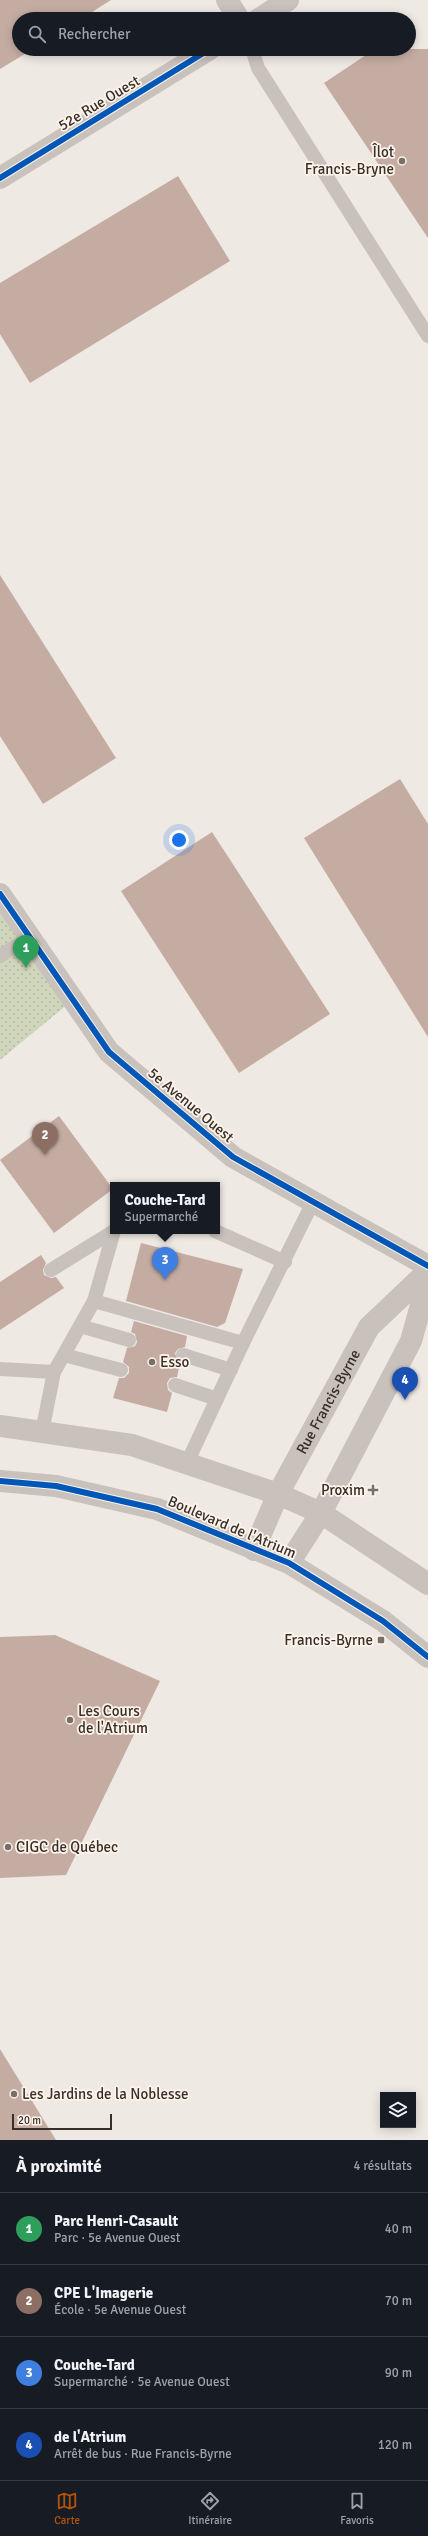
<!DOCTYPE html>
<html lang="fr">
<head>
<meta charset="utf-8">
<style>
  body { margin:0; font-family:Signika,sans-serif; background:#242831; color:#f1f3f6 }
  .controls { position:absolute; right:12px; bottom:12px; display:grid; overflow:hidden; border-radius:0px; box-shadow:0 2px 10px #0003 }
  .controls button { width:36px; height:36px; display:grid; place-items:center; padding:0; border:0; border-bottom:1px solid #363941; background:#171b24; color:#f1f3f6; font:20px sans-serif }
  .scale { position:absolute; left:12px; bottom:10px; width:100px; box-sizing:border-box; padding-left:4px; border:2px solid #3a2e28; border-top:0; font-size:11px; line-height:14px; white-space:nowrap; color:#3a2e28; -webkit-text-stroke:3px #fcf4ea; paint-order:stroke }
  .you { position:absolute; left:179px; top:840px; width:14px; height:14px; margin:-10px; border:3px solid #fff; border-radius:50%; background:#1a73e8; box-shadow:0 0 0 6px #1a73e833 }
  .badge { display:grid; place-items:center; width:26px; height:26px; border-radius:50%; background:#b45309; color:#fff; font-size:13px; font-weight:700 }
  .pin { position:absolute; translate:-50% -33px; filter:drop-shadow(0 1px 2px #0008) }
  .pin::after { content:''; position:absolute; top:21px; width:14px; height:12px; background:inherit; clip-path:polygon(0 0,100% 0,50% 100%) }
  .popup { position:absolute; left:110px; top:1182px; width:110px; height:52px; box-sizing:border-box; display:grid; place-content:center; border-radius:0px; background:#171b24; filter:drop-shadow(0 1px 3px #0005); font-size:13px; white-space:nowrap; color:#9ea1a6 }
  .popup b { font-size:15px; color:#f1f3f6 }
  .popup::after { content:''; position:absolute; left:50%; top:100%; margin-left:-8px; border:8px solid transparent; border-top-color:#171b24 }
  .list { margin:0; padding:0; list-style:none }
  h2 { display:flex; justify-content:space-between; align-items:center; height:52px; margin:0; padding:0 16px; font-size:17px }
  h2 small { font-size:13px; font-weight:400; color:#9ea1a6 }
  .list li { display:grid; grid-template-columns:26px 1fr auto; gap:12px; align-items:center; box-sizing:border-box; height:72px; padding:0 16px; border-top:1px solid #363941 }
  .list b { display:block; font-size:15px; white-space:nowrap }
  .list p { margin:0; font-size:13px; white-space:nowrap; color:#9ea1a6 }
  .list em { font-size:13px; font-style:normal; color:#9ea1a6 }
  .icon { flex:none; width:22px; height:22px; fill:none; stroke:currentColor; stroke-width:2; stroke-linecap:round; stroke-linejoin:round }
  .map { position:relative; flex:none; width:428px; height:2140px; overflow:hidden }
  .search { position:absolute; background:#171b24; box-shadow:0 2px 10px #0003; left:12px; right:12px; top:12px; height:44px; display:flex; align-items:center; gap:10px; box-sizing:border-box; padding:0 14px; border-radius:22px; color:#9ea1a6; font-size:15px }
  .sheet { height:340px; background:#171b24 }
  nav { display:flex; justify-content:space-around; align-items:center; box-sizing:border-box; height:56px; border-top:1px solid #363941; background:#171b24; font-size:11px; color:#9ea1a6 }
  nav a { display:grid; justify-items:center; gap:2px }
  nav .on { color:#b45309 }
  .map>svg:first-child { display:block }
</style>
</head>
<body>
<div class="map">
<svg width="428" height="2140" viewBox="0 0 428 2140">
  <defs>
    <pattern id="park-dots" width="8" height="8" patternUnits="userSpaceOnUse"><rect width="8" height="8" fill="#d0d6bb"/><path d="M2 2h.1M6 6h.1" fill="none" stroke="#b3b8a1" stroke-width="1.8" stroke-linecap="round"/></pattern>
  </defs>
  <rect width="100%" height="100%" fill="#efe9e3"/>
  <path fill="url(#park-dots)" d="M0,894l73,106 -73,60z"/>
  <g fill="#c5aca3">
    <path d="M0,0h111l-30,19h-62v30h14l-33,20z"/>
    <path d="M375,49h53v189l-104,-155z"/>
    <path d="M178,176l52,85 -200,122 -30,-49v-51z"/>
    <path d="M0,575l116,183 -73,46 -43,-68z"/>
    <path d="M400,779l28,45v213l-124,-199z"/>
    <path d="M212,832l118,182 -91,59 -118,-182z"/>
    <path d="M59,1116l54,73 -59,44 -54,-73z"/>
    <path d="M141,1243l102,26 -18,54 -8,4 -91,-26z"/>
    <path d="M41,1255l5,8 -3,7 1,5 7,3 5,-1 8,11 -64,42v-48z"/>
    <path d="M134,1321l53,15 -2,11 -7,2 -3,4 2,7 3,3 -3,14 -7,1 -3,5 1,7 4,3 -5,19 -54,-14 6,-20h5l5,-5v-6l-6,-5 4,-14 8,-2 2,-4 -2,-8 -4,-2z"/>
    <path d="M55,1635l105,46 -94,194 -66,3v-241z"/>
    <path d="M0,2049l56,91h-56z"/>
  </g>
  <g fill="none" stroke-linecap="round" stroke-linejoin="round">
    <g stroke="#c9c1bb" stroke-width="14">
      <path d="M252,49l6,19 170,268"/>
      <path d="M0,956l29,-19"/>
      <path d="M215,1231l70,31"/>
      <path d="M51,1270l63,-39"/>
      <path d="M94,1301l20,-70"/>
      <path d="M80,1326l49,14"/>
      <path d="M64,1355l57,15"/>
      <path d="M183,1355l48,15"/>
      <path d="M0,1369l54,3"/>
      <path d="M175,1385l42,14"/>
      <path d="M42,1432l12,-60 40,-71 149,42"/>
      <path d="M187,1463l56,-120 70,-141"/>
    </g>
    <g stroke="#c9c1bb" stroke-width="22">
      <path d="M227,0l12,19"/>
      <path d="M259,19l29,-19"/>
      <path d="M0,178l210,-129"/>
      <path d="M0,894l109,158 124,105 195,109"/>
      <path id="s1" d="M254,1550l24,-56 91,-167 59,-56"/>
      <path d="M289,1563l32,-50 90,-172 17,-61"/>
    </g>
    <g stroke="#c9c1bb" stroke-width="22">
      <path d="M0,1426l132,19 146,49 43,19 107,71"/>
      <path d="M0,1481l56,5 101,23 132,54 94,58 45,36"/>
    </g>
    <g stroke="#fcf4ea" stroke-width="8">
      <g id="cycleway">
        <path d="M0,178l210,-129"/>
        <path d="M0,894l109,158 124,105 195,109"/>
        <path d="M0,1481l56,5 101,23 132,54 94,58 45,36"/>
      </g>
    </g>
    <use href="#cycleway" stroke="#0057b8" stroke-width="6"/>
  </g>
  <g fill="#796f69" stroke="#fcf4ea" stroke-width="1.5">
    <circle cx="402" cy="161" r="4"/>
    <circle cx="152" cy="1362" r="4"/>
    <path d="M371 1484h4v4h4v4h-4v4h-4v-4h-4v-4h4z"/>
    <rect x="377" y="1636" width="8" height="8" rx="2"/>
    <circle cx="70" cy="1720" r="4"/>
    <circle cx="8" cy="1847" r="4"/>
    <circle cx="14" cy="2094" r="4"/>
  </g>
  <g text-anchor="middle" stroke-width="3.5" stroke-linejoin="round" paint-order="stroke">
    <g font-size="15" fill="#3a2e28" stroke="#fcf4ea">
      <text transform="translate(99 103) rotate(-31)" y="5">52e Rue Ouest</text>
      <text transform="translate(191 1105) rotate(40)" y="5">5e Avenue Ouest</text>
      <text dy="5" stroke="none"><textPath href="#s1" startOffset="166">Rue Francis-Byrne</textPath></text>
      <text transform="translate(232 1527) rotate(23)" y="5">Boulevard de l'Atrium</text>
    </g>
    <g font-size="15" fill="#3a2e28" stroke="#fcf4ea" text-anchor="start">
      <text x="394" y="157" text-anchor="end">Îlot<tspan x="394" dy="17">Francis-Bryne</tspan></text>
      <text x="160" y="1367">Esso</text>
      <text x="365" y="1495" text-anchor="end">Proxim</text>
      <text x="373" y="1645" text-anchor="end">Francis-Byrne</text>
      <text x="78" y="1716">Les Cours<tspan x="78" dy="17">de l'Atrium</tspan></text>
      <text x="16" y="1852">CIGC de Québec</text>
      <text x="22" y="2099">Les Jardins de la Noblesse</text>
    </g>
  </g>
</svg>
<div class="controls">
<button><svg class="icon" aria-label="layers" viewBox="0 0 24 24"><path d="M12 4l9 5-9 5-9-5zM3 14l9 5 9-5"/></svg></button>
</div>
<div class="scale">20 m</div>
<div class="you"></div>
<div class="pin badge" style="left:26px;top:968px;background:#2e9e5b">1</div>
<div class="pin badge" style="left:45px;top:1155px;background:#8d6e63">2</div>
<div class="pin badge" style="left:165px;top:1280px;background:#3f7fe0">3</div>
<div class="popup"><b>Couche-Tard</b>Supermarché</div>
<div class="pin badge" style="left:405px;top:1400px;background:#1a4fb4">4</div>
<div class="search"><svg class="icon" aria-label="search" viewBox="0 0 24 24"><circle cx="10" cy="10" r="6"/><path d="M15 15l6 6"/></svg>Rechercher</div>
</div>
<section class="sheet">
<h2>À proximité<small>4 résultats</small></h2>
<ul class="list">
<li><span class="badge" style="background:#2e9e5b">1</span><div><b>Parc Henri-Casault</b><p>Parc · 5e Avenue Ouest</p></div><em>40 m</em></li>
<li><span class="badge" style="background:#8d6e63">2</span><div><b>CPE L'Imagerie</b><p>École · 5e Avenue Ouest</p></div><em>70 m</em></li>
<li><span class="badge" style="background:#3f7fe0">3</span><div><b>Couche-Tard</b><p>Supermarché · 5e Avenue Ouest</p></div><em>90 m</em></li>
<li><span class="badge" style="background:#1a4fb4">4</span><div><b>de l'Atrium</b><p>Arrêt de bus · Rue Francis-Byrne</p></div><em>120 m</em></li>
</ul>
</section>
<nav>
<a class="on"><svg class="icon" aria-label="map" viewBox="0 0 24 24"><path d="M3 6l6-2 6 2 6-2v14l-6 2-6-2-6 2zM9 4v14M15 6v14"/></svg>Carte</a>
<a><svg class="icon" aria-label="directions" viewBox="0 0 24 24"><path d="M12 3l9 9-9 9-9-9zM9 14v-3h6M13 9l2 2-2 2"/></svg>Itinéraire</a>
<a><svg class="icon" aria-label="saved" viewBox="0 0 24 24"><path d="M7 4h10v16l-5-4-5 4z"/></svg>Favoris</a>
</nav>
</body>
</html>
